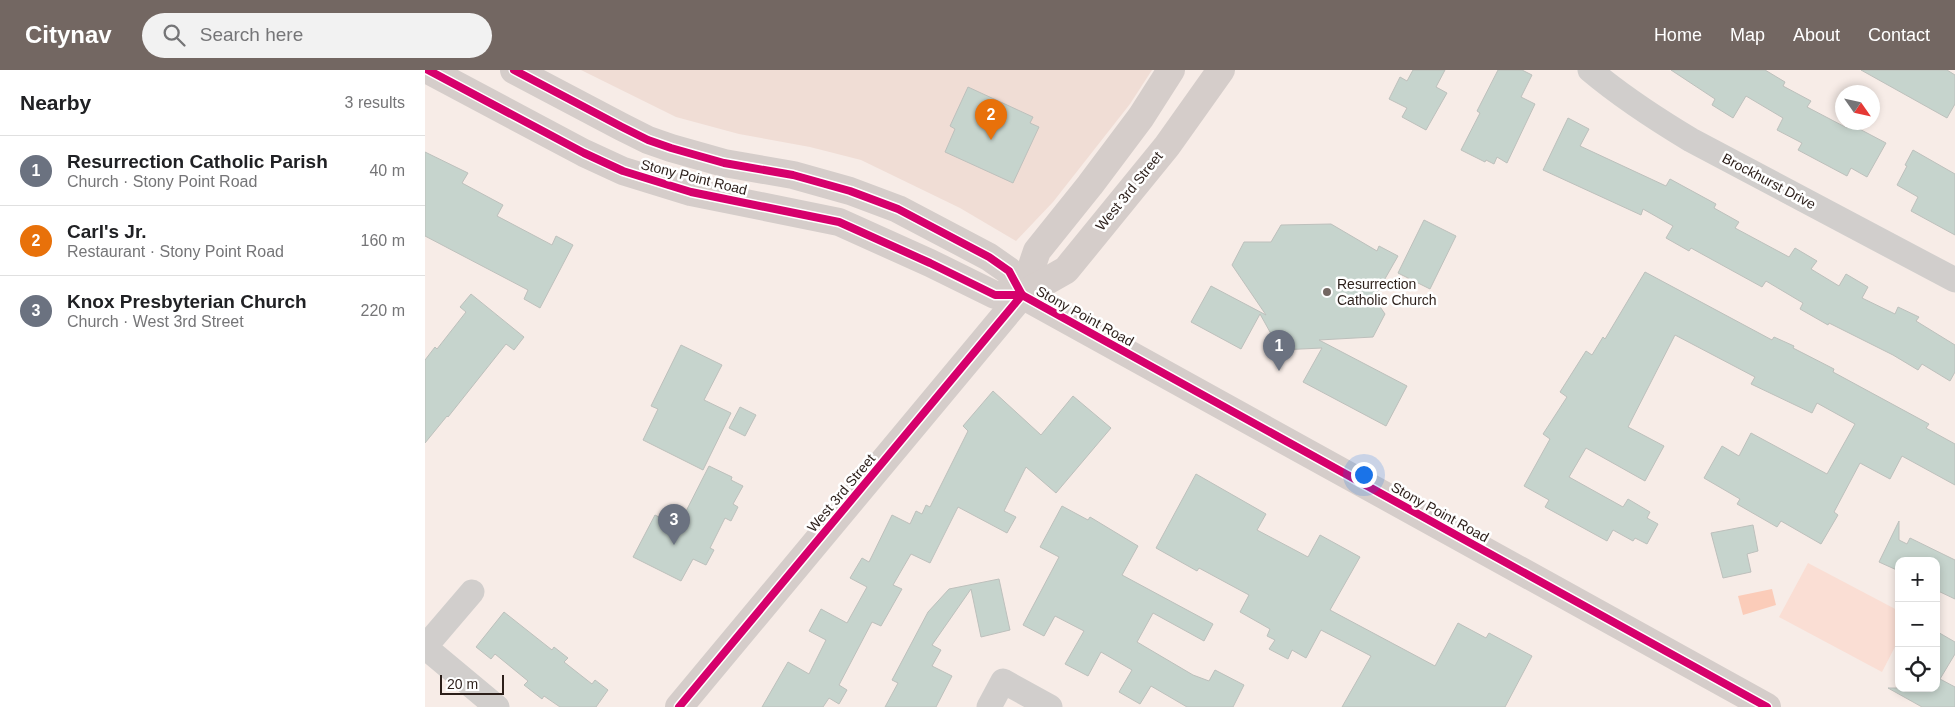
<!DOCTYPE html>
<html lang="en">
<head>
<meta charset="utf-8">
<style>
  body { margin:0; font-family:Helvetica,sans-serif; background:#f2f2f2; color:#202124 }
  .controls { position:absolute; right:15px; bottom:15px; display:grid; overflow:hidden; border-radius:10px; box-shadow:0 2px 8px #0003 }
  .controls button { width:45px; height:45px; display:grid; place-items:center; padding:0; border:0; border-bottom:1px solid #e0e0e0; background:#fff; color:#202124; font:25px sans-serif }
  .compass { position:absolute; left:1410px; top:15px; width:45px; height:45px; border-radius:50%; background:#fff; box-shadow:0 2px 8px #0003; rotate:124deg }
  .scale { position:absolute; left:15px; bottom:12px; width:64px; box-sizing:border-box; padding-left:5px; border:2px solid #2c1f1a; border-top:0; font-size:14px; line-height:18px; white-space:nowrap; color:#2c1f1a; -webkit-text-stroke:4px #fff; paint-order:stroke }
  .you { position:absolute; left:938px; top:404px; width:18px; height:18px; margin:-12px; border:4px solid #fff; border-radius:50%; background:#1a73e8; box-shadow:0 0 0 8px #1a73e833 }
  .badge { display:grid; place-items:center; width:32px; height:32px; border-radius:50%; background:#736762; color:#fff; font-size:16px; font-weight:700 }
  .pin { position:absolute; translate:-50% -41px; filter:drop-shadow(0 1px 2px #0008) }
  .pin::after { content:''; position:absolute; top:26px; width:18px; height:15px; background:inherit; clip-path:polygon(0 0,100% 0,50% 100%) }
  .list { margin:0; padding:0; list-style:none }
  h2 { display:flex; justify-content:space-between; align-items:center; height:65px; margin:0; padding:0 20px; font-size:21px }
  h2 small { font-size:16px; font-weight:400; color:#757577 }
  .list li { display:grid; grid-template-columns:32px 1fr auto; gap:15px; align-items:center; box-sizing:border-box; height:70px; padding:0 20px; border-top:1px solid #e0e0e0 }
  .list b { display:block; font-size:19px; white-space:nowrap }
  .list p { margin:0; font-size:16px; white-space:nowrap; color:#757577 }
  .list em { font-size:16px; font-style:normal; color:#757577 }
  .icon { flex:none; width:28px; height:28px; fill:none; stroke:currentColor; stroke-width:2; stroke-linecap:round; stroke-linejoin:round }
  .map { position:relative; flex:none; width:1530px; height:637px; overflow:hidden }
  header { display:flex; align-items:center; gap:30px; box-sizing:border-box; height:70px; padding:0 25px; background:#736762; color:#fff }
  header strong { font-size:24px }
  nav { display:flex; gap:28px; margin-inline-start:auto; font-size:18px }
  .search { width:350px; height:45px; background:#f2f2f2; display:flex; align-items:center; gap:12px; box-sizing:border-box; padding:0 18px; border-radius:28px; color:#757577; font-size:19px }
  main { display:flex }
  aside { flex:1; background:#fff }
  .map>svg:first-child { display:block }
</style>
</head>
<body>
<header>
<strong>Citynav</strong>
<div class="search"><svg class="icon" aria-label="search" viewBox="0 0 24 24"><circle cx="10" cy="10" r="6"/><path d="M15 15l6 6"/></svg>Search here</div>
<nav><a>Home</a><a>Map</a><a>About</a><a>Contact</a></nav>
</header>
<main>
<aside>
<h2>Nearby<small>3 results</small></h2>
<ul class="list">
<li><span class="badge" style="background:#6b7280">1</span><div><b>Resurrection Catholic Parish</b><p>Church · Stony Point Road</p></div><em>40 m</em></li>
<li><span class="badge" style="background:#e8710a">2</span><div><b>Carl's Jr.</b><p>Restaurant · Stony Point Road</p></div><em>160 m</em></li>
<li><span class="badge" style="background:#6b7280">3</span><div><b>Knox Presbyterian Church</b><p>Church · West 3rd Street</p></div><em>220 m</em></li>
</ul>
</aside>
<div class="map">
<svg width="1530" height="637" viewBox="0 0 1530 637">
  <rect width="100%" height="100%" fill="#f7ece7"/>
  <path fill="#f0ddd5" d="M156,0h571l-22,34 -77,98 -37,39 -56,-33 -99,-48 -51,-13 -71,-13 -63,-17z"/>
  <path fill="#faded4" d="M1383,493l91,48v28l-17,33 -103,-55z"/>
  <path fill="#fbccb9" d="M1347,519l4,16 -33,10 -5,-19z"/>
  <g fill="#c6d4cd" stroke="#bdc0bc">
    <path d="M988,0h32l-9,17 11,6 -21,37 -24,-13 5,-9 -18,-9 11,-22 7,4z"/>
    <path d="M1073,0h24l10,5 -11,22 14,7 -28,59 -10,-6 -3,7 -8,-4 -1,2 -24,-12 19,-37 -3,-2z"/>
    <path d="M1246,0h94l20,12 -2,4 28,15 -4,6 40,21 3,-4 36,19 -19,34 -16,-9 -4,8 -49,-26 4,-7 -25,-13 6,-12 -37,-22 -13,22 -21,-13 3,-6z"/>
    <path d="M1436,0h86l8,5v29l-8,14z"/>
    <path d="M543,17l65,30 -3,6 9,4 -26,56 -68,-31 10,-23 -5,-3z"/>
    <path d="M1143,48l21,11 -9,17 86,40 4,-7 46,25 -2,4 25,14 -4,6 54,29 6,-9 22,13 -6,8 28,17 7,-12 22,13 -6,11 33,16 3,-7 21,10 -3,4 39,24v27l-5,9 -28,-17 -4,6 -25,-15 -64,-32 -1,2 -28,-16 3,-6 -37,-22 -4,6 -71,-39 -2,3 -23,-13 7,-12 -30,-17 -2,6 -98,-45z"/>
    <path d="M1488,80l42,24v61l-44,-24 7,-14 -21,-12 10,-19 -2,-1z"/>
    <path d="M0,82l43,21 -6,10 41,22 -6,11 55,29 4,-9 17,9 -33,63 -16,-9 4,-9 -103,-54z"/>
    <path d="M999,150l32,16 -26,53 -32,-16z"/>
    <path d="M906,154l46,27 2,-5 19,10 -24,42 11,16 -12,23 -54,3 88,46 -21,40 -83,-44 19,-34 -42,2 -20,-36 -19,35 -50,-27 20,-36 55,29 -34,-50 12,-23h27l10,-17z"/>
    <path d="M1220,202l127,68 2,-3 20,9 -1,2 41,21 -1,3 96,52 -3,4 29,16v41l-53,-29 -12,23 -30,-16 -26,49 4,3 -17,29 -40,-23 -4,6 -40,-23 3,-5 -36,-21 18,-32 17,10 12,-23 76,41 28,-50 -38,-21 -5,10 -61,-29 4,-7 -80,-42 -47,92 36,19 -19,35 -59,-33 -17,29 54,30 5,-8 22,13 -3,6 11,6 -11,20 -12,-6 -2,3 -20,-11 -6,11 -62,-34 4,-7 -25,-14 26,-47 -7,-5 24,-37 -7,-5 26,-41 6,4 11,-18 2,2z"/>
    <path d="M46,224l53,43 -10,13 -8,-6 -58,73 -1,-1 -22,27v-83l10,-13 2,2 29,-37 -6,-5z"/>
    <path d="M256,275l41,20 -18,35 27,13 -28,57 -60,-30 15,-31 -7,-3z"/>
    <path d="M568,321l48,44 32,-39 38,32 -55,65 -30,-26 -22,44 12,6 -9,16 -49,-26 -28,56 -19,-9 -18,31 9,4 -21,37 -9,-4 -33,63 8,5 -8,14 -10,-6 -6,9h-61l26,-45 21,12 17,-34 -17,-9 12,-22 26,14 20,-36 -17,-9 12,-20 7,4 23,-47 18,9 6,-13 6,3 4,-9 4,2 38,-76 -5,-5z"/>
    <path d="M315,337l16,8 -11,21 -16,-8z"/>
    <path d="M284,396l23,11 -1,3 12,6 -10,18 5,3 -7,14 -6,-3 -15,30 4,2 -8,15 -13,-6 -12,22 -48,-24 22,-42 23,12z"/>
    <path d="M771,404l70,40 -9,16 51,27 12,-22 40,22 -30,53 105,56 23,-43 28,15 3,-5 43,23 -27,51h-163l29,-51 -50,-26 -15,28 -14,-8 -4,9 -19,-10 6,-9 -8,-4 3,-7 -30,-17 9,-17 -50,-27 -2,3 -41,-23z"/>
    <path d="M637,436l26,14 2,-3 48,29 -16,29 91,49 -9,17 -51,-28 -16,29 56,33 16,6 6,-11 29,15 -11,22h-46l-36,-21 -11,18 -21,-12 13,-22 -31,-18 -13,24 -23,-12 19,-33 -29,-15 -11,20 -21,-11 36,-68 -19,-10z"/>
    <path d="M1474,451v19l8,4 3,-6 45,22v39l-19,-9v-29h-37v10l-20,-9z"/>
    <path d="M1328,455l5,26 -11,3 4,18 -28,6 -12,-45z"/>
    <path d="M574,509l11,51 -29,7 -10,-48 -39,56 9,5 -9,16 20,10 -16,31h-51l13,-24 -6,-3 36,-68 21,-23z"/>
    <path d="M79,542l48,38 2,-3 14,11 -4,4 28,22 3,-4 13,10 -12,17h-36l-16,-11 -2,3 -18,-14 4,-4 -33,-27 -4,5 -15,-12z"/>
    <path d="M1511,561l19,11v12l-15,25 15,8v20h-33l-34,-19h48z"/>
  </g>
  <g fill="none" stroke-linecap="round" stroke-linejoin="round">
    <g stroke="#d1cecc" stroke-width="25">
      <path d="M1165,0c32,27 66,49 101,70l264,140"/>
      <path d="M47,522l-47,55 72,60"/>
      <path d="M564,637l14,-26 47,26"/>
    </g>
    <g stroke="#d5cdca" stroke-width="28">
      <path d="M3,0l156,83 39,18 68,21 148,30 91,41 65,32h27l745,412"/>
      <path d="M89,0l108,57 26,13 23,8 53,15 69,12 57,16 48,18 91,48 20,14 13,24"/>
      <path d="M597,225l15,-44 53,-66 51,-68 30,-47"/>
      <path d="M254,637l343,-412 44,-25 101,-124 54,-76"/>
    </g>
    <g stroke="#fff" stroke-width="11">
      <g id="cycleway">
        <path d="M3,0l156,83 39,18 68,21 148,30 91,41 65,32h27l745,412"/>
        <path d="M89,0l108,57 26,13 23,8 53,15 69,12 57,16 48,18 91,48 20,14 13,24"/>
        <path d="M254,637l343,-412"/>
      </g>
    </g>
    <use href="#cycleway" stroke="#d6006c" stroke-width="8"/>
  </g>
  <circle fill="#736762" stroke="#fff" stroke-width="2" cx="902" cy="222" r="5"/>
  <g text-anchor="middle" stroke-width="5" stroke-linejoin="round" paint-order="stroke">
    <g font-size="14" fill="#2c1f1a" stroke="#fff">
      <text transform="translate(269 107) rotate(14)" y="5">Stony Point Road</text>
      <text transform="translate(1344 111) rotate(28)" y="5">Brockhurst Drive</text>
      <text transform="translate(704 121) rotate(-51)" y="5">West 3rd Street</text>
      <text transform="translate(660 246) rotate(29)" y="5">Stony Point Road</text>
      <text transform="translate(416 423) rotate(-50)" y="5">West 3rd Street</text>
      <text transform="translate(1015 442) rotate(29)" y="5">Stony Point Road</text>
    </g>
    <g font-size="14" fill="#2c1f1a" stroke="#fff" text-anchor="start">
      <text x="912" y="219">Resurrection<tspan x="912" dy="16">Catholic Church</tspan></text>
    </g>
  </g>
</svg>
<div class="controls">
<button>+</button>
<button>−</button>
<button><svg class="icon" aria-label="locate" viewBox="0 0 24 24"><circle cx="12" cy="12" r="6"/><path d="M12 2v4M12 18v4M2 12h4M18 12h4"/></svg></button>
</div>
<svg class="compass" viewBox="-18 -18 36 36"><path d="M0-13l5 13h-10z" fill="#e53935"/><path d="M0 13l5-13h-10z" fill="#757577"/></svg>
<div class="scale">20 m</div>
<div class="you"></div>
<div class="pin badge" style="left:854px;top:301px;background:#6b7280">1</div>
<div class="pin badge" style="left:566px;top:70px;background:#e8710a">2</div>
<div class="pin badge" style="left:249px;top:475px;background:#6b7280">3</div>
</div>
</main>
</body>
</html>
